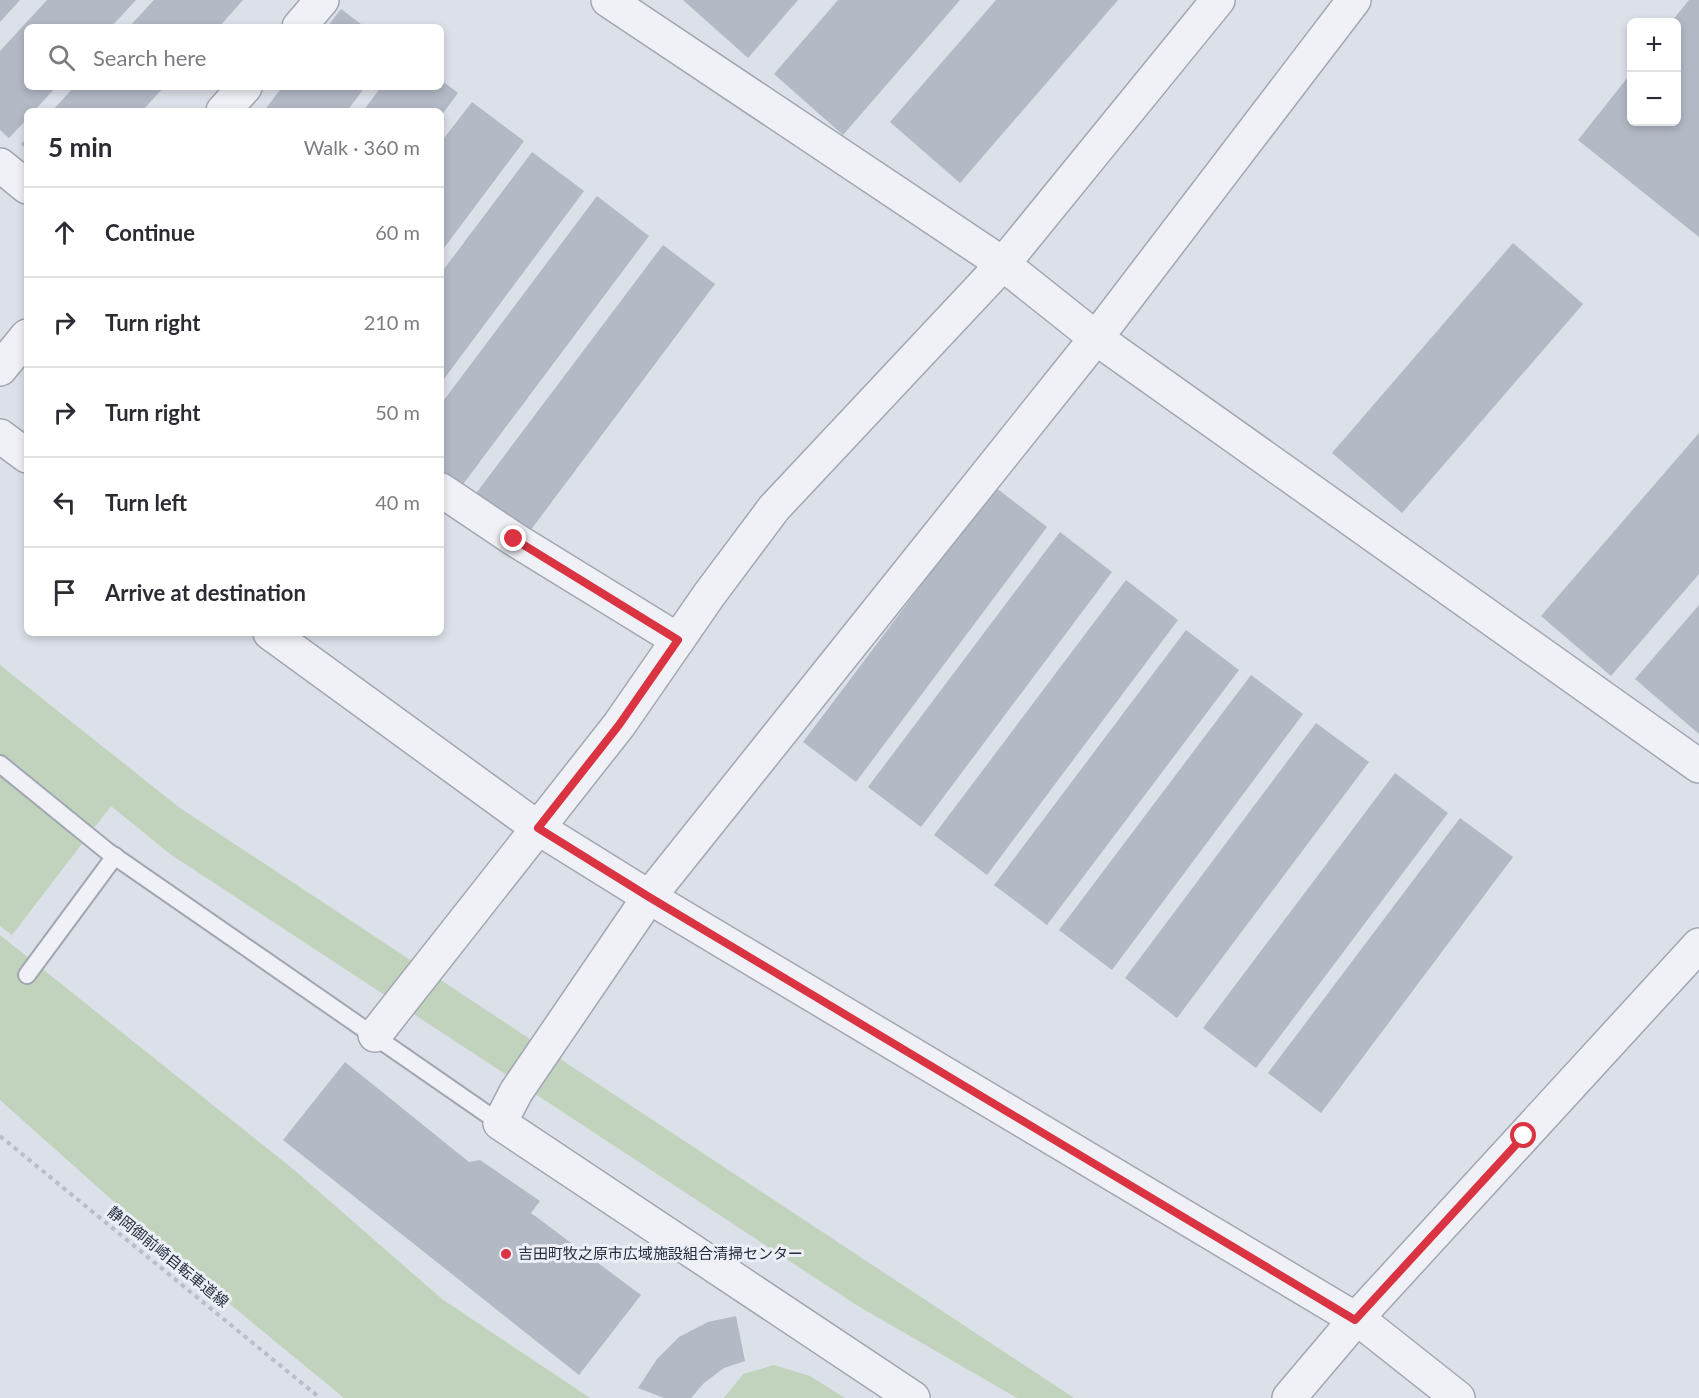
<!DOCTYPE html>
<html lang="en">
<head>
<meta charset="utf-8">
<style>
  body { margin:0; font-family:Lato,"Noto Sans JP",sans-serif; background:#f7f7f7; color:#2b2b33 }
  .controls { position:absolute; right:18px; top:18px; display:grid; overflow:hidden; border-radius:9px; box-shadow:0 3px 9px #0003 }
  .controls button { width:54px; height:54px; display:grid; place-items:center; padding:0; border:0; border-bottom:2px solid #e1e1e2; background:#fff; color:#2b2b33; font:30px sans-serif }
  .stop { position:absolute; width:18px; height:18px; margin:-14px; border:4px solid #da3442; border-radius:50%; background:#fff }
  .stop.end { background:#da3442; border-color:#fff; box-shadow:0 2px 6px #0008 }
  .list { margin:0; padding:0; list-style:none }
  h2 { display:flex; justify-content:space-between; align-items:center; height:78px; margin:0; padding:0 24px; font-size:26px }
  h2 small { font-size:20px; font-weight:400; color:#7c7c81 }
  .list li { display:grid; grid-template-columns:39px 1fr auto; gap:18px; align-items:center; box-sizing:border-box; height:90px; padding:0 24px; border-top:2px solid #e1e1e2 }
  .list b { display:block; font-size:22px; white-space:nowrap }
  .list em { font-size:20px; font-style:normal; color:#7c7c81 }
  .icon { flex:none; width:33px; height:33px; fill:none; stroke:currentColor; stroke-width:2; stroke-linecap:round; stroke-linejoin:round }
  .map { position:relative; flex:none; width:1699px; height:1398px; overflow:hidden }
  .search { position:absolute; background:#fff; box-shadow:0 3px 9px #0003; left:24px; top:24px; width:420px; height:66px; display:flex; align-items:center; gap:15px; box-sizing:border-box; padding:0 21px; border-radius:9px; color:#7c7c81; font-size:22px }
  .panel { position:absolute; background:#fff; box-shadow:0 3px 9px #0003; left:24px; top:108px; width:420px; height:528px; border-radius:9px }
  .map>svg:first-child { display:block }
</style>
</head>
<body>
<div class="map">
<svg width="1699" height="1398" viewBox="0 0 1699 1398">
  <rect width="100%" height="100%" fill="#dce0e8"/>
  <g fill="#c1d3bc">
    <path d="M0,665l180,143 894,590h-57l-159,-92 -688,-452 -59,-48 -99,129 -12,-9z"/>
    <path d="M0,935l293,234 149,130 148,99h-246l-130,-107 -214,-191z"/>
    <path d="M774,1365l36,11 35,22h-121l19,-24z"/>
  </g>
  <g fill="#b3b9c5">
    <path d="M0,0h20l-20,22z"/>
    <path d="M47,0h89l-25,27h-84v60h29l-22,24h-7v8l-18,19 -9,-8v-79z"/>
    <path d="M154,0h89l-24,27h-90z"/>
    <path d="M683,0h115l-50,58z"/>
    <path d="M838,0h122l-117,135 -69,-61z"/>
    <path d="M996,0h122l-158,183 -70,-61z"/>
    <path d="M1689,0h10v237l-121,-97 54,-68v50h44v-100h-5z"/>
    <path d="M341,9l24,18h-38z"/>
    <path d="M441,80l17,13 -17,23v-5h-78l18,-24h60z"/>
    <path d="M74,87h90l-22,24h-90z"/>
    <path d="M282,87h83l-18,24h-83z"/>
    <path d="M472,102l52,39 -83,111v-110z"/>
    <path d="M27,138v12l-6,-6z"/>
    <path d="M532,152l52,39 -143,192v-110z"/>
    <path d="M597,196l52,40 -191,255 -17,-13v-74z"/>
    <path d="M1513,243l70,61 -181,209 -70,-60z"/>
    <path d="M663,245l52,39 -191,255 -53,-39z"/>
    <path d="M1699,433v141l-88,102 -70,-60z"/>
    <path d="M995,487l52,40 -191,255 -53,-40z"/>
    <path d="M1060,532l52,40 -191,255 -53,-40z"/>
    <path d="M1126,580l52,40 -191,255 -53,-40z"/>
    <path d="M1699,605v129l-64,-55z"/>
    <path d="M1186,630l53,40 -192,255 -53,-40z"/>
    <path d="M1251,675l52,39 -191,256 -53,-40z"/>
    <path d="M1316,723l53,39 -192,256 -52,-40z"/>
    <path d="M1395,773l53,40 -192,255 -53,-40z"/>
    <path d="M1460,818l53,39 -192,256 -53,-40z"/>
    <path d="M345,1062l124,100 11,-2 60,41 -9,12 110,82 -62,80 -296,-235z"/>
    <path d="M736,1316l9,45 -21,7 -20,15 -13,15h-27l-26,-10 19,-29 22,-22 29,-15z"/>
  </g>
  <g fill="none" stroke-linecap="round" stroke-linejoin="round">
    <g stroke="#a1a7b2" stroke-width="20">
      <g id="service">
        <path d="M0,764l107,87 393,272"/>
        <path d="M27,975l88,-119"/>
      </g>
    </g>
    <g stroke="#a1a7b2" stroke-width="36">
      <g id="minor">
        <path d="M608,0l395,264 93,74 603,428"/>
        <path d="M299,27l23,-27"/>
        <path d="M223,111l22,-24"/>
        <path d="M0,165l27,22"/>
        <path d="M0,369l27,-33"/>
        <path d="M0,436l27,20"/>
        <path d="M441,490l73,49 164,101"/>
        <path d="M270,633l268,195 111,69 718,429 91,72"/>
        <path d="M375,1035l244,-310 90,-130 65,-87 229,-244 215,-264"/>
        <path d="M913,1398l-413,-275 16,-31 133,-195 447,-559 258,-338"/>
        <path d="M1289,1398l66,-78 344,-375"/>
      </g>
    </g>
    <path stroke="#babec6" stroke-width="4" stroke-dasharray="4.5 4.5" stroke-linecap="butt" d="M0,1136l320,262"/>
    <use href="#service" stroke="#eff1f6" stroke-width="16"/>
    <use href="#minor" stroke="#eff1f6" stroke-width="33"/>
  </g>
  <g fill="none" stroke-linecap="round" stroke-linejoin="round">
    <path stroke="#da3442" stroke-width="8" d="M514,539l164,101 -59,85 -81,103 111,69 706,423 169,-184"/>
  </g>
  <circle fill="#da3442" stroke="#eceff5" stroke-width="2" cx="506" cy="1254" r="6"/>
  <g text-anchor="middle" stroke-width="6" stroke-linejoin="round" paint-order="stroke">
    <g font-size="15" fill="#252d3f" stroke="#eceff5" text-anchor="start">
      <text x="518" y="1259">吉田町牧之原市広域施設組合清掃センター</text>
    </g>
    <g font-size="15" fill="#252d3f" stroke="#eceff5">
      <text transform="translate(168 1257) rotate(39)" y="5">静岡御前崎自転車道線</text>
    </g>
  </g>
</svg>
<div class="controls">
<button>+</button>
<button>−</button>
</div>
<div class="stop" style="left:1524px;top:1136px"></div>
<div class="stop end" style="left:514px;top:539px"></div>
<div class="search"><svg class="icon" aria-label="search" viewBox="0 0 24 24"><circle cx="10" cy="10" r="6"/><path d="M15 15l6 6"/></svg>Search here</div>
<section class="panel">
<h2>5 min<small>Walk · 360 m</small></h2>
<ul class="list">
<li><svg class="icon" aria-label="ahead" viewBox="0 0 24 24"><path d="M12 20V5M6 11l6-6 6 6"/></svg><div><b>Continue</b></div><em>60 m</em></li>
<li><svg class="icon" aria-label="right" viewBox="0 0 24 24"><path d="M7 20v-9h11M14 6l5 5-5 5"/></svg><div><b>Turn right</b></div><em>210 m</em></li>
<li><svg class="icon" aria-label="right" viewBox="0 0 24 24"><path d="M7 20v-9h11M14 6l5 5-5 5"/></svg><div><b>Turn right</b></div><em>50 m</em></li>
<li><svg class="icon" aria-label="left" viewBox="0 0 24 24"><path d="M17 20v-9H6M10 6l-5 5 5 5"/></svg><div><b>Turn left</b></div><em>40 m</em></li>
<li><svg class="icon" aria-label="arrive" viewBox="0 0 24 24"><path d="M6 21V4h12l-3 4 3 4H6"/></svg><div><b>Arrive at destination</b></div></li>
</ul>
</section>
</div>
</body>
</html>
